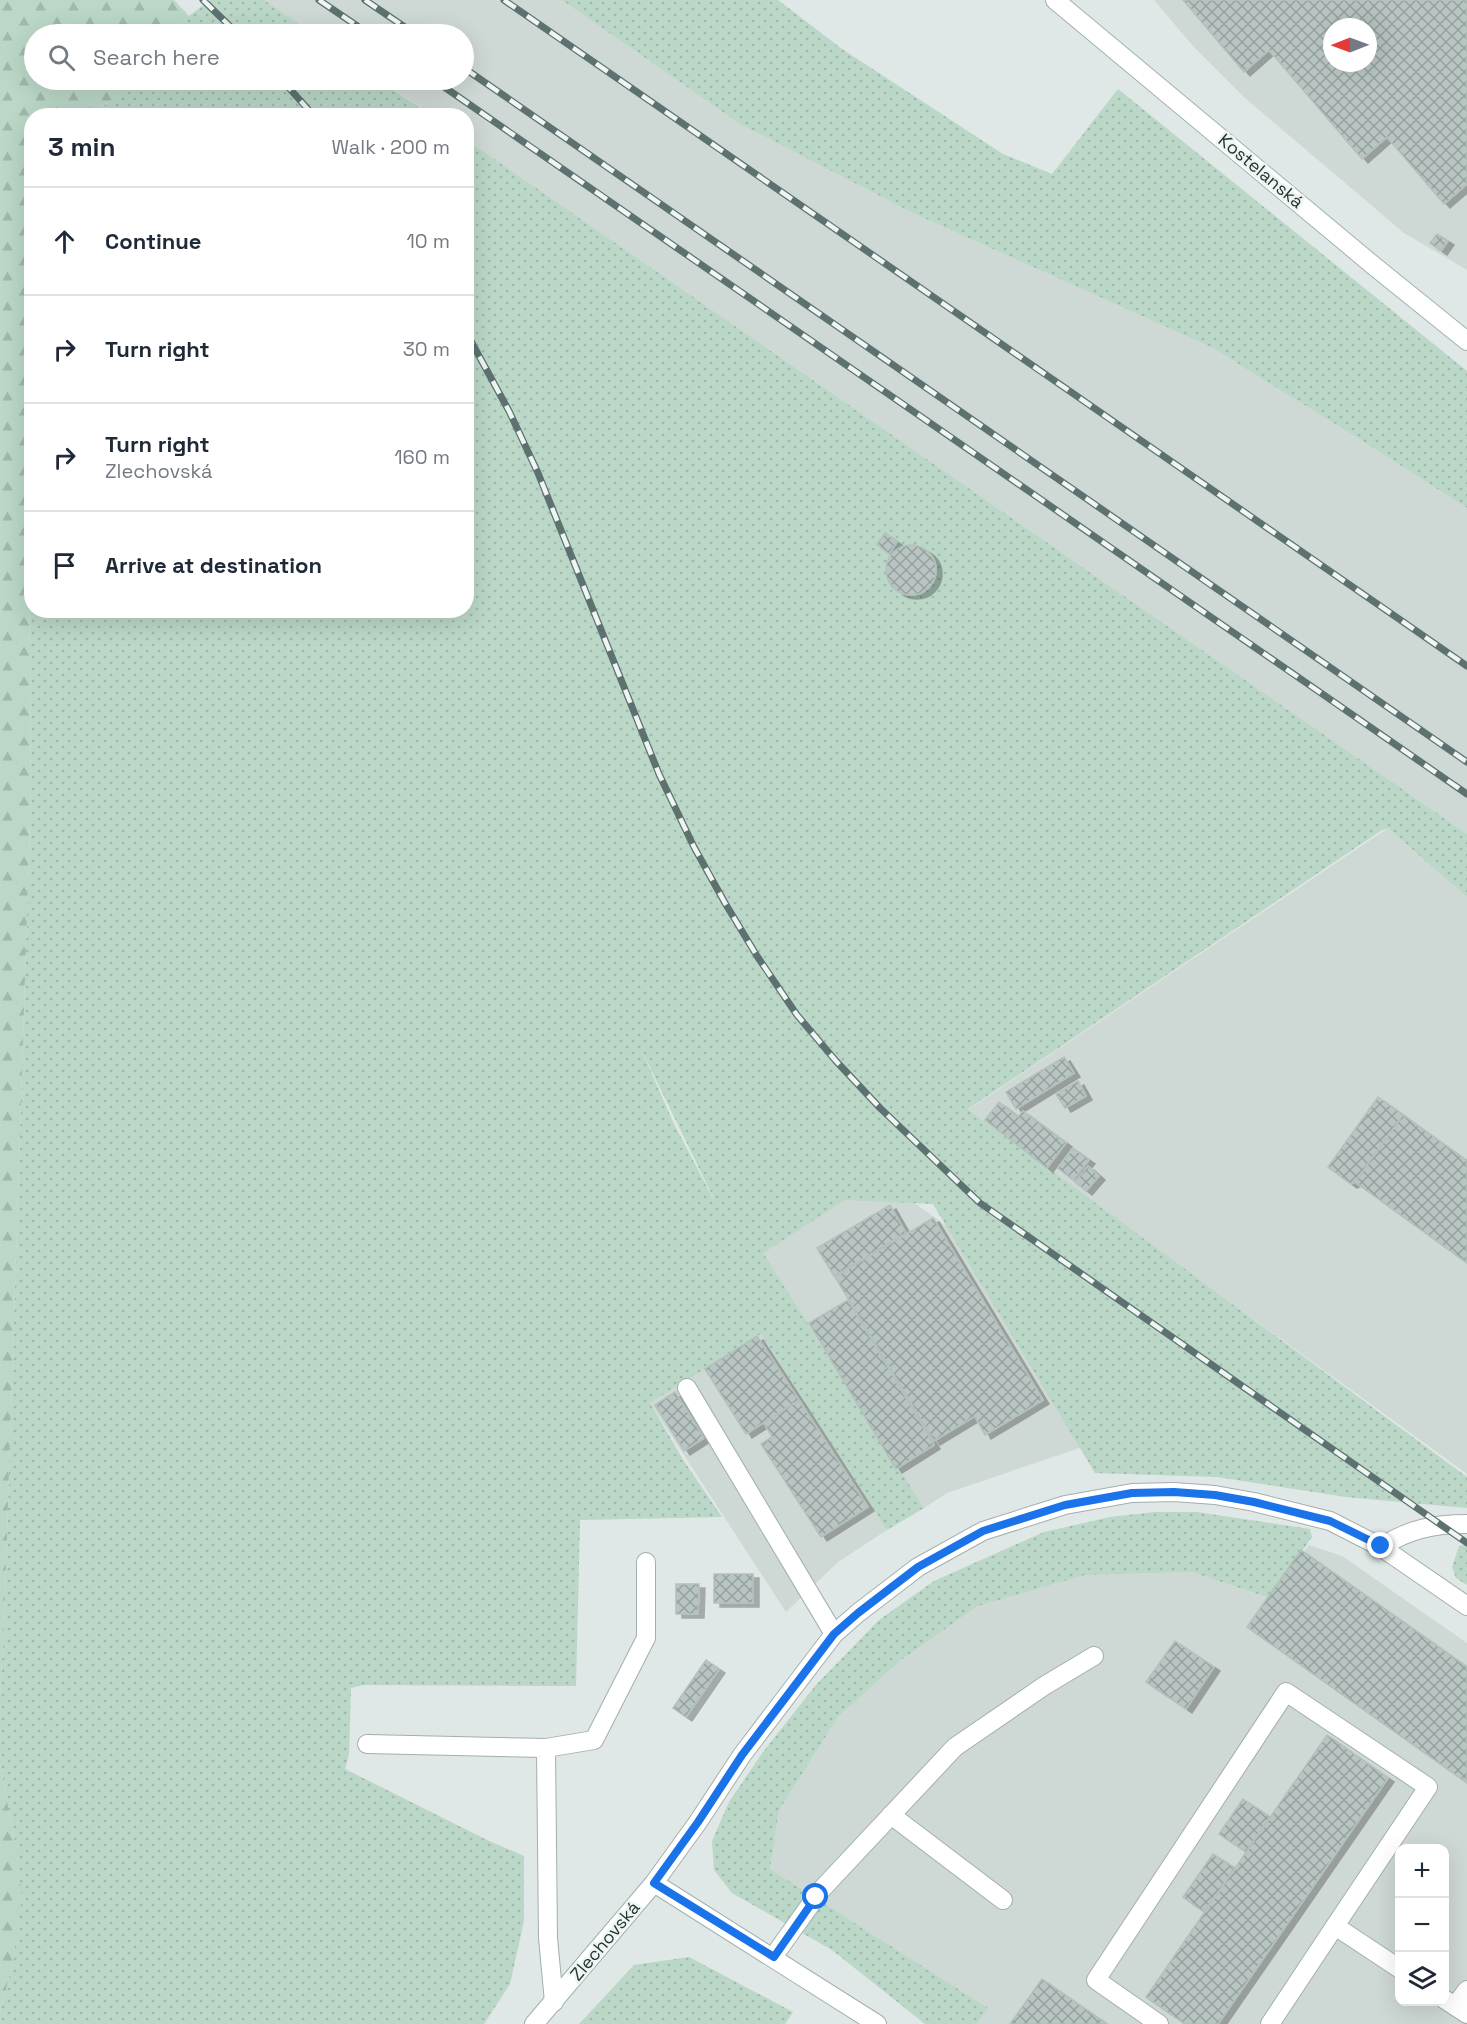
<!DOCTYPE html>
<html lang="en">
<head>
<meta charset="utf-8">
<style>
  body { margin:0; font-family:"Space Grotesk",sans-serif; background:#f2f2f3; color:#1f2937 }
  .controls { position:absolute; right:18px; bottom:18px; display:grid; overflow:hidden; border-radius:12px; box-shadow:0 6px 24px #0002 }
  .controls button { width:54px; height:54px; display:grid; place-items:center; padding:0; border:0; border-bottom:2px solid #e0e1e3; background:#fff; color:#1f2937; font:30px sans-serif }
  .compass { position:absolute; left:1323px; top:18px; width:54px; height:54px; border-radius:50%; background:#fff; box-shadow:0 6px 24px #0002; rotate:269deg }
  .stop { position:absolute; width:18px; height:18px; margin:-14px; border:4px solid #1a73e8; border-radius:50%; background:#fff }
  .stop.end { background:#1a73e8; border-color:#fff; box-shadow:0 2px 6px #0008 }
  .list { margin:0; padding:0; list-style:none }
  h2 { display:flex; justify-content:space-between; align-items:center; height:78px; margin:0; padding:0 24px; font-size:26px }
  h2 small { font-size:20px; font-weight:400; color:#747a83 }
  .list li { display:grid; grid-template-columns:39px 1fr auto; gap:18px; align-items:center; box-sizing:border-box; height:108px; padding:0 24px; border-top:2px solid #e0e1e3 }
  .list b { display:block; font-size:22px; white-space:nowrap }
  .list p { margin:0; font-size:20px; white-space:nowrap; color:#747a83 }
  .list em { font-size:20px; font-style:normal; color:#747a83 }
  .icon { flex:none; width:33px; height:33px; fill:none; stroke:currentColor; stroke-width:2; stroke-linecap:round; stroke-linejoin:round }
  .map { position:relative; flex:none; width:1467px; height:2024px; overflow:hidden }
  .search { position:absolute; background:#fff; box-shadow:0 6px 24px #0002; left:24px; top:24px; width:450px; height:66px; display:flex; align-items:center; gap:15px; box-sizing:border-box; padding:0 21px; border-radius:33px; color:#747a83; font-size:22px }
  .panel { position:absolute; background:#fff; box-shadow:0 6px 24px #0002; left:24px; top:108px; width:450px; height:510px; border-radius:24px }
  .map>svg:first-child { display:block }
</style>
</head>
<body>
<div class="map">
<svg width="1467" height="2024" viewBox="0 0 1467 2024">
  <defs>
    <pattern id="grass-dots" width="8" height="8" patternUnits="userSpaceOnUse" patternTransform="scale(1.5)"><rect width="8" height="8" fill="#bad7c7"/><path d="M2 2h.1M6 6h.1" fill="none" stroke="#a0b9ac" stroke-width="1.8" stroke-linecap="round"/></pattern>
    <pattern id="forest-firs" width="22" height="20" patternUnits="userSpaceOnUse" patternTransform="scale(1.5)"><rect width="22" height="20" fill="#bad7c7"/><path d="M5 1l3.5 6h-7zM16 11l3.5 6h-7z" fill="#a0b9ac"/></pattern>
    <pattern id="building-cross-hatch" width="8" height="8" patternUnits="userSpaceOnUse" patternTransform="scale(1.5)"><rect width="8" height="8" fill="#b8c5c2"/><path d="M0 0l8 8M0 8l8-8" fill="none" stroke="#95a19e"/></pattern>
    <filter id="shadow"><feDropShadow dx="6" dy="4" stdDeviation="0" flood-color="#0004"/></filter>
  </defs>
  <rect width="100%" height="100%" fill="#dfe8e6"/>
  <g fill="#ced8d5" fill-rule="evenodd">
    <path d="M264,0h298l178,124 173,89 300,135 148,92 106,68v326l-1000,-694 -1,-24 -34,-1 -52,-35h84v-46h-150z"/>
    <path d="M1154,0h313v270l-63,-37 -159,-135 -52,-52zM1332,27h36v36h-36z"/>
    <path d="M1388,828l79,69v577l-419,-304 -79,-61z"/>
    <path d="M879,1178l152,108 99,145 -183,62 -23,15 -162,-255z"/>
    <path d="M761,1334l126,196 -49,32 -52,50 -136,-209z"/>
    <path d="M1309,1545l33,11 125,87v381h-490l11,-16 -218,-139 9,-59 59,-93 63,-57 77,-54 107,-31 107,-3 76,26zM1400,1848h44v154h-44z"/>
  </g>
  <g fill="url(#grass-dots)" fill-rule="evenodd">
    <path d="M210,0h54l50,34h-142l17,-18z"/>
    <path d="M562,0h216l64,49 161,105 49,20 66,-85 349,282v137l-106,-68 -148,-92 -300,-135 -173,-89z"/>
    <path d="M130,80h249l52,35 -340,1 20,-16z"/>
    <path d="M467,140l1000,694v63l-79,-69 -6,2 -414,279 499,368v31l-121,-11 -129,-20 -122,-4 -162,-269 -88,-4 -82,53 161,255 -37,22 -126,-196 -111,69 34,58 38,56 -142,3 -4,166 -213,-1 -12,3 -2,66 -4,15 142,71 37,16v65l-14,63 -26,40h-484v-12l13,-50 2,-119 -15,-80v-68l4,-67 27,-837 -2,-268 2,-50 1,137h434zM641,1049l73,150v1l-40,-76z"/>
    <path d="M1155,1512h42l113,17 2,8 -43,61 -77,-26 -107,3 -107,31 -77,54 -63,57 -59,93 -9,59 218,139 -11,16h-52l-93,-74 -100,-57 -18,-23 -2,-29 17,-39 34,-50 52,-66 64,-66 55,-39 110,-49 66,-15z"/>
    <path d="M1467,1545v40l-11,-7 -4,-11 7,-21z"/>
    <path d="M689,1957l104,55 -8,12h-206l55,-59z"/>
  </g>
  <g fill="url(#forest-firs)">
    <path d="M0,0h174l15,16 -17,18h-138v46h96l-19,20 -20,15 -59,1v98l-3,17 3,38v204l-3,50 2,268 -27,837 -4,67z"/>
    <path d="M0,1763l15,80 7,53 -9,66 -13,50z"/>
  </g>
  <g fill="url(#building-cross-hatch)" stroke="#b3c1bd" stroke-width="1.5" fill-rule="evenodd" filter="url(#shadow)">
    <path d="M1183,0h284v184l-23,20 -57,-67 -25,22 -93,-109 -25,22zM1332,27h36v36h-36z"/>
    <path d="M1437,234l11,7 -7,10 -11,-8z"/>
    <path d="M885,533l12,9 -8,12 -12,-10z"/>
    <circle cx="911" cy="570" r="25"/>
    <path d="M1064,1057l10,16 -58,36 -10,-17z"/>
    <path d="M1078,1081l8,15 -21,12 -9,-14z"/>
    <path d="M1378,1097l25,18 -48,67 -4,2 -23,-17z"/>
    <path d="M999,1102l19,15 5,-6 43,32 -19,25 -62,-48z"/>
    <path d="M1403,1115l64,46v102l-112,-81z"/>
    <path d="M1073,1148l16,12 -16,20 -15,-12z"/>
    <path d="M1088,1166l11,10 -13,15 -11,-9z"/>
    <path d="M890,1205l16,28 -72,43 -17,-28z"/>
    <path d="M933,1218l110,182 -58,35 -10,-19 -41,25 -99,-164z"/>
    <path d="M848,1300l86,145 -38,24 -87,-146z"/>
    <path d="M757,1336l42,64 -53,34 -41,-65z"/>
    <path d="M675,1392l29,46 -20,13 -29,-46z"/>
    <path d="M799,1400l69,107 -47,30 -60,-93 11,-7 -8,-14z"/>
    <path d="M1301,1550l166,117v116l-220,-156z"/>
    <rect x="714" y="1574" width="39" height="29"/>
    <path d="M676,1584h23l-1,30h-22z"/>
    <path d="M1175,1641l39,26 -28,42 -40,-27z"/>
    <path d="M706,1660l13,9 -33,48 -13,-9z"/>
    <path d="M1327,1735l61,43 -170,246h-33l-39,-27z"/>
    <path d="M1243,1799l27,18 -24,35 -27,-18z"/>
    <path d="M1213,1854l22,14 -31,44 -21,-15z"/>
    <path d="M1042,1979l65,45h-97z"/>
  </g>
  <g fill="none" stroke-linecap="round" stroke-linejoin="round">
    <g stroke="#a3afad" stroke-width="20">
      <g id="service">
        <path d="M687,1388l147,246"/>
        <path d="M367,1744l179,4 2,190 6,64"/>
        <path d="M546,1748l48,-8 52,-102v-76"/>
        <path d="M891,1815l112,85"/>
        <path d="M654,1883l223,141"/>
        <path d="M773,1957l48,-67 134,-143 89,-61 50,-30"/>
        <path d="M1444,1999l23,15"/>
        <path d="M1455,2006l12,-16"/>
        <path d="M1159,2024l-63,-44 190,-288 142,95 -93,139"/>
        <path d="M1270,2024l65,-98 65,43"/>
      </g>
    </g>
    <g stroke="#a3afad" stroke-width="20">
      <g id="minor">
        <path d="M1381,1547c28,-18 53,-23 86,-23"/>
        <path d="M534,2024l120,-141 44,-61 44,-67 92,-121 24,-21 60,-46 65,-36 82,-26 67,-12 42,-1 41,3 39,7 76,19 51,26 86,59"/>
      </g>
    </g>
    <g stroke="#a0b2af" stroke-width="20">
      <path id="secondary" d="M1055,0l319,266 93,75"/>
    </g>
    <use href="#service" stroke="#fff" stroke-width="18"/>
    <use href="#minor" stroke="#fff" stroke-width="18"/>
    <use href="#secondary" stroke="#fff" stroke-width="18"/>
    <g stroke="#5d7270" stroke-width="7">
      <g id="rail">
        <path d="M203,0l35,34"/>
        <path d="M319,0l50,34"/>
        <path d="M365,0l50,34"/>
        <path d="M504,0l963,666"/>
        <path d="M464,68l1003,694"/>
        <path d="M282,80l32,36"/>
        <path d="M434,80l1033,714"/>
        <path d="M466,332l43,79 29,62 121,301 35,73 31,56 32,53 40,59 39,46 44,47 100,95 487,340"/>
      </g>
    </g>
    <use href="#rail" stroke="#eff5f3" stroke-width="4.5" stroke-dasharray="14" stroke-linecap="butt"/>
  </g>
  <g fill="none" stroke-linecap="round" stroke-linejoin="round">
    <path stroke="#1a73e8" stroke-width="8" d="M816,1897l-42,60 -120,-74 44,-61 44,-67 92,-121 24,-21 60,-46 65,-36 82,-26 67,-12 42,-1 41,3 39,7 76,19 51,25"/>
  </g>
  <g text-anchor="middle" stroke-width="5" stroke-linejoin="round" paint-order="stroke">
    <g font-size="18" fill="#223634" stroke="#eff5f3">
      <text transform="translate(1261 171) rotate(40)" y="6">Kostelanská</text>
      <text transform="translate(605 1941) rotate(-50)" y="6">Zlechovská</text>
    </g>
  </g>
</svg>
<div class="controls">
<button>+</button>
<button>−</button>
<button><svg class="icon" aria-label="layers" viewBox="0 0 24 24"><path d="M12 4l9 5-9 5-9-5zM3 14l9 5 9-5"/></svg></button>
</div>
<svg class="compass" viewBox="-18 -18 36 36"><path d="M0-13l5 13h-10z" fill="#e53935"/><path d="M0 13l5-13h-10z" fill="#747a83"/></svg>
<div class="stop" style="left:816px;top:1897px"></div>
<div class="stop end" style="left:1381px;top:1546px"></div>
<div class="search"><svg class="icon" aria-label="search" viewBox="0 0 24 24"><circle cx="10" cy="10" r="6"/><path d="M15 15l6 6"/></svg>Search here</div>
<section class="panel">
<h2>3 min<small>Walk · 200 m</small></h2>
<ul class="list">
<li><svg class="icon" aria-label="ahead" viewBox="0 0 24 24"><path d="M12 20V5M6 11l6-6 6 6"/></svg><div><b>Continue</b></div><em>10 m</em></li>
<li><svg class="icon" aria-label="right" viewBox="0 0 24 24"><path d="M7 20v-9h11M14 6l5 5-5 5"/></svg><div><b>Turn right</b></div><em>30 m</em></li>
<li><svg class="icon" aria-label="right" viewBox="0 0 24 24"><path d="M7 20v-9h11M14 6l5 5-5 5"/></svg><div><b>Turn right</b><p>Zlechovská</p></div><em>160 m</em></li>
<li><svg class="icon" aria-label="arrive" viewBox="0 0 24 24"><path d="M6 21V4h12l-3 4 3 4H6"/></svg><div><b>Arrive at destination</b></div></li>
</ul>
</section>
</div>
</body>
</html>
